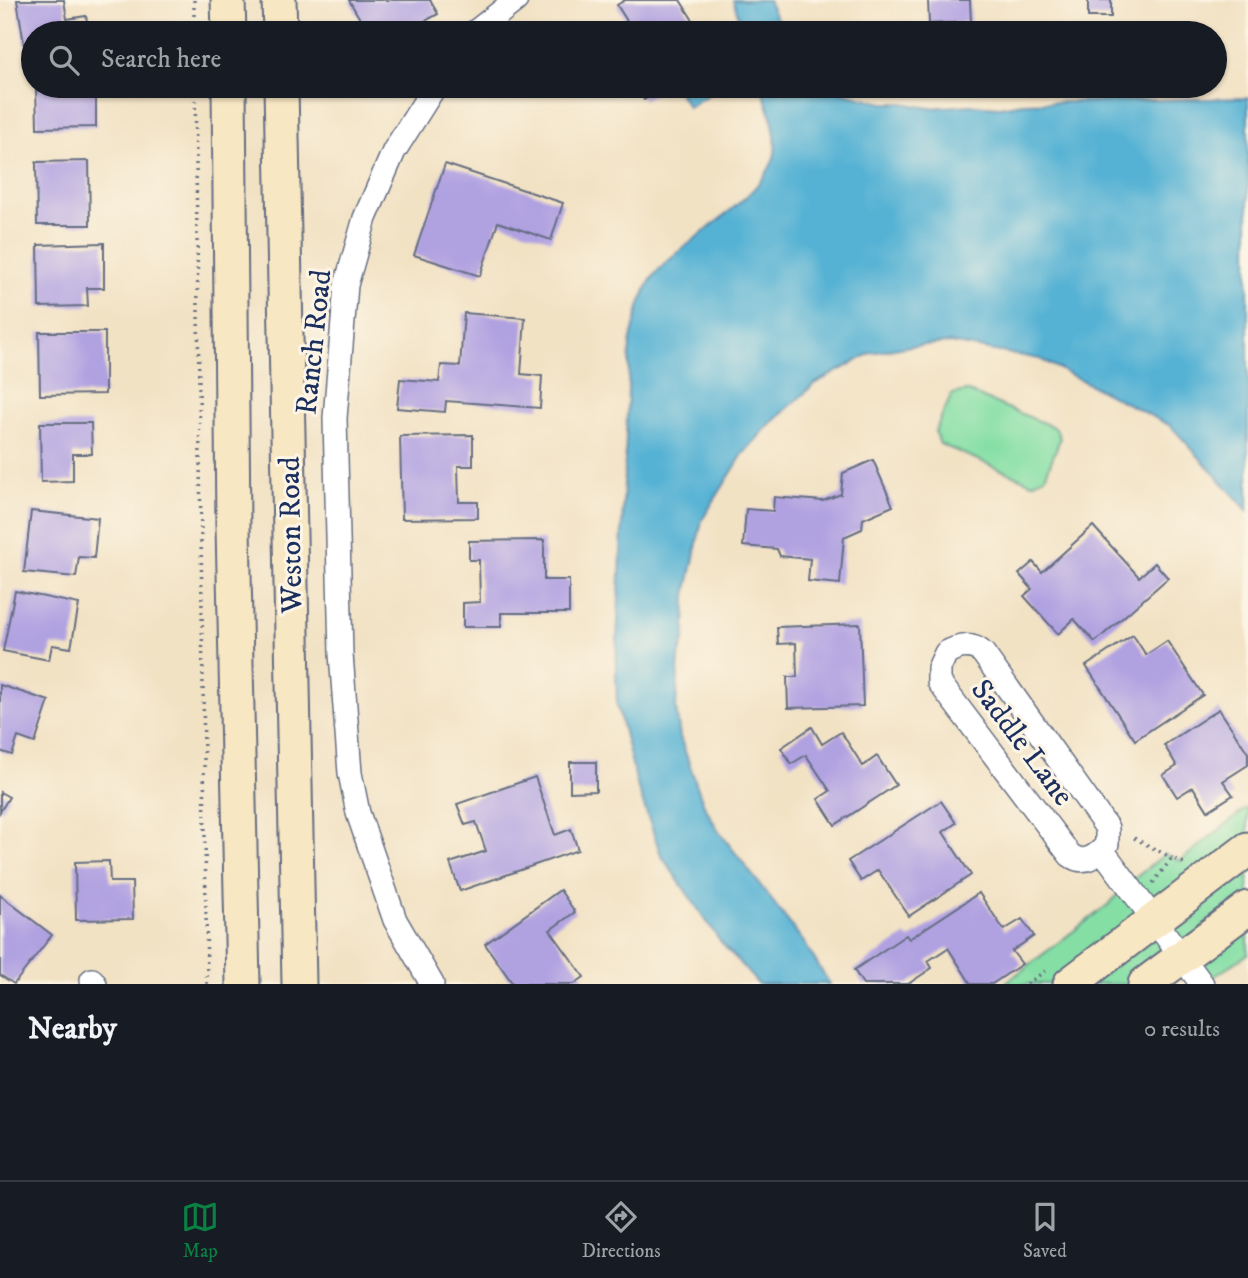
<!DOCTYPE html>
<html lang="en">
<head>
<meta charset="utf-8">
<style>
  body { margin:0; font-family:"IM FELL DW Pica",serif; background:#20242c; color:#f1f3f6 }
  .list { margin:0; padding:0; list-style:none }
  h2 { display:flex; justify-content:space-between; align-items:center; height:91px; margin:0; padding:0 28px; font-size:30px }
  h2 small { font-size:23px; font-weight:400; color:#9ea1a6 }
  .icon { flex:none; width:38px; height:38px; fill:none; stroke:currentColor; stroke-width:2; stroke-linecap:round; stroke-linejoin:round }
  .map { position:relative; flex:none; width:1248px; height:984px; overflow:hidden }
  .search { position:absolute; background:#171b24; box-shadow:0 2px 5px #0004; left:21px; right:21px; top:21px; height:77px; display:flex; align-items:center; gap:18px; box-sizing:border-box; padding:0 24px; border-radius:38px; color:#9ea1a6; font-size:26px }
  .sheet { height:196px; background:#171b24 }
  nav { display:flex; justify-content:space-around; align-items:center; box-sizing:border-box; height:98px; border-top:2px solid #363941; background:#171b24; font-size:19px; color:#9ea1a6 }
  nav a { display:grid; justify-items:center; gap:4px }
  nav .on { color:#0b8043 }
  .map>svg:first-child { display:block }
</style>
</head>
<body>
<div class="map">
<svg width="1248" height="984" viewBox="0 0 1248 984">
  <rect width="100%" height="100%" fill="#fcf5e5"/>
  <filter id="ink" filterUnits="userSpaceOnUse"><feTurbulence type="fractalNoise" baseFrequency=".0143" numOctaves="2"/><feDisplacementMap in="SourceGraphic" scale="14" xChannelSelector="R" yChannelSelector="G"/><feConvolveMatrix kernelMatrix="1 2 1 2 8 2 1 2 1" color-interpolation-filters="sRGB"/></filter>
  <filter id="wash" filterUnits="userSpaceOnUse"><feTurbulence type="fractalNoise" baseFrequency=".00686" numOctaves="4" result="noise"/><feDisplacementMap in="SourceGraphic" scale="28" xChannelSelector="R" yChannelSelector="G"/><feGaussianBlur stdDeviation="1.57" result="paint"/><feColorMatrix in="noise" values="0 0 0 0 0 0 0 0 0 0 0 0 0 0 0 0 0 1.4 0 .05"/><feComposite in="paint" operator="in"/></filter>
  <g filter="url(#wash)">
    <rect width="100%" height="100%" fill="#f2e2c4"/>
    <g fill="#85dfa5" stroke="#508782" stroke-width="2">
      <path d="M966,391l90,37 4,11 -15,38 -13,6 -92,-39 -5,-13 17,-37z"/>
      <path d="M1248,807v147l-45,30 -21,-28 -37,28h-141l105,-80 19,-20 37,-30 15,7z"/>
    </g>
    <g fill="#56b2d4" stroke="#387099" stroke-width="2">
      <path d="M733,0h35l8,18 13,15h-45z"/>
      <path d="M689,86h18l1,9 -20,12 -9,-14z"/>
      <path d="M761,86h73l7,6 43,11h19l27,5 42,-3 27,2 24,-4 225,-5v413l-77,-85 -131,-67 -90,-16 -39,3 -40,7 -55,30 -46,41 -27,30 -41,66 -16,75 -1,42 -6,20 -3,51 4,29 23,66 15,27 85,111 27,43h-72l-38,-43 -59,-86 -23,-67 -21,-83 -1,-38 14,-324c6,-22 10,-51 26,-70 28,-33 112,-78 119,-120 3,-23 -7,-46 -14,-67z"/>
    </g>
    <g id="blocks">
      <g fill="#b0a1e1">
        <path d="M17,0h47l3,19 19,-3 3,17h-56v9l-9,2z"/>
        <path d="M349,0h81l8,14 -35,19h-35z"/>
        <path d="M625,0h55l21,33h-93l19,-12 -10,-16z"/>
        <path d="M928,0h42l1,22 -42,2z"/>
        <rect x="1088" y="0" width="23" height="17"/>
        <path d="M36,86h60v41l-59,1z"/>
        <path d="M635,86h33l-24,14z"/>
        <path d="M89,161l1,64h-53l-1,-63z"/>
        <path d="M445,164l118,39 -12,37 -53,-18 -18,54 -66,-21z"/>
        <path d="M104,243v45h-17l1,18 -49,1 -1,-62z"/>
        <path d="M464,313l61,5 -4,56 21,2 -2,32 -94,-7 -1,11 -48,-4 3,-29 39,3 2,-17 19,1z"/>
        <path d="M39,332h66v62l-65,1z"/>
        <path d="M40,423h51l1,31h-19v27l-32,1z"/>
        <path d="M473,435v31h-15l1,36h19v16l-76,1 -2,-83z"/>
        <path d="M873,460l20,46 -30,13 -1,10 -18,8 -4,47 -32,-3 2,-22 -30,-3 -3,-7 -34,-3 3,-37 27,2 1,-14 49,4 18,-7 2,-21z"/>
        <path d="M31,511l67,7 -4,40 -15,-1 -3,20 -52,-5z"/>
        <path d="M1093,526l46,51 16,-14 13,15 -73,64 -21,-23 -16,15 -34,-38 8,-7 -13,-15 14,-12 9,10z"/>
        <path d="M544,540v40h25v33h-68v14h-38v-24l17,-1 -1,-42h-10v-19z"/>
        <path d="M15,591l64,13 -8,44 -19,-3 -3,15 -46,-9z"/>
        <path d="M860,624l3,82 -75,2 -1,-31h10l-1,-34 -18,1 -1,-17z"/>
        <path d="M1133,635l13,20 21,-14 36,54 -68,45 -49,-74z"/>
        <path d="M0,685l49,16 -14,42 -17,-6 -6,18 -12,-4z"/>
        <path d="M1219,709l29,44v12l-25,16 10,14 -25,16 -15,-24 -16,10 -14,-22 14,-9 -13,-21z"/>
        <path d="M812,727l10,17 19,-12 22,34 14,-10 19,29 -61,40 -17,-26 12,-8 -24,-36 -15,9 -10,-16z"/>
        <path d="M570,762h26v29l-26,1z"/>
        <path d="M535,777l20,58 16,-6 7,21 -118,41 -10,-28 36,-12 -10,-29 -11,3 -8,-21z"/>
        <path d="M0,792l9,5 -9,15z"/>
        <path d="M941,801l15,22 -13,9 28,43 -62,41 -31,-46 -17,11 -13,-20z"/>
        <path d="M109,861l1,21h22l1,37 -57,1 -1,-58z"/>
        <path d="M560,890l15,22 -25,18 34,47 -10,7h-61l-28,-40z"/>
        <path d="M979,893l25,37 18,-11 12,17 -22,15 10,13 -30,20h-21l-23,-36 -20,13 4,7 -24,16h-45l-9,-14 52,-35 3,4z"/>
        <path d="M0,895l52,40 -38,49 -14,-9z"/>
      </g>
    </g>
  </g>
  <g filter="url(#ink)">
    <use href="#blocks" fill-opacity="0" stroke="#666e82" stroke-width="2"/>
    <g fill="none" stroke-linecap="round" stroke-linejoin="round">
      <g stroke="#666e82" stroke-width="26">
        <g id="street">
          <path d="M474,33l42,-33"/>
          <path d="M1102,850c-10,9 -20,14 -32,5l-131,-173v-14l7,-15c12,-7 26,-10 37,0l124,175v16l-5,6 100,134"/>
          <path d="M92,980l3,4"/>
          <path d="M432,984l-37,-64 -37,-107 -8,-40 -9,-119 -6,-236 11,-133 19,-67 29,-67 41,-65"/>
        </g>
      </g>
      <g stroke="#666e82" stroke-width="37">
        <g id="secondary">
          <path d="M228,0l1,33"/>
          <path d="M279,0l1,33"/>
          <path d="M229,86l4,441 10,457"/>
          <path d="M281,86l18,898"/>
          <path d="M1070,984l178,-135"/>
          <path d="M1145,984l103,-76"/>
        </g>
      </g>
      <g stroke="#666e82" stroke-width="3.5" stroke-dasharray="2 5" stroke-linecap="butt">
        <path d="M194,0v33"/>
        <path d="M195,86l12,898"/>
        <path d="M1134,838l38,20"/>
        <path d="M1153,883l19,-25 12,5"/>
        <path d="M1027,984l18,-13"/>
      </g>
      <use href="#street" stroke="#fff" stroke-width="23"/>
      <use href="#secondary" stroke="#f8e7c3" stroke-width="33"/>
    </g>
  </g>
  <g text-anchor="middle" stroke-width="6" stroke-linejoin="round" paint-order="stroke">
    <g font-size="30" fill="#1b2f5e" stroke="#fcf5e5">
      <text transform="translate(313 342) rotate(-84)" y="10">Ranch Road</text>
      <text transform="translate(290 535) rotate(-91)" y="10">Weston Road</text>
      <text transform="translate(1023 742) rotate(53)" y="10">Saddle Lane</text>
    </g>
  </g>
</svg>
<div class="search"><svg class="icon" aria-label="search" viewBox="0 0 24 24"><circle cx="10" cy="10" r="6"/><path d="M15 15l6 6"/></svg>Search here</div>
</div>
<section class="sheet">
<h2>Nearby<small>0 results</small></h2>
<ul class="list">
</ul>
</section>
<nav>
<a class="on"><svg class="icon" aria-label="map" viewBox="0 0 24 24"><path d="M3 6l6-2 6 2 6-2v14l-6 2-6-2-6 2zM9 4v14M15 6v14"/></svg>Map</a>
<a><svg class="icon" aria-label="directions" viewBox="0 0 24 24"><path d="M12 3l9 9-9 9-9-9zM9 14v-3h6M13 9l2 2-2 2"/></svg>Directions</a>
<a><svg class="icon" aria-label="saved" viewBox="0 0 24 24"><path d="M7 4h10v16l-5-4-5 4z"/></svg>Saved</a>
</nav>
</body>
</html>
